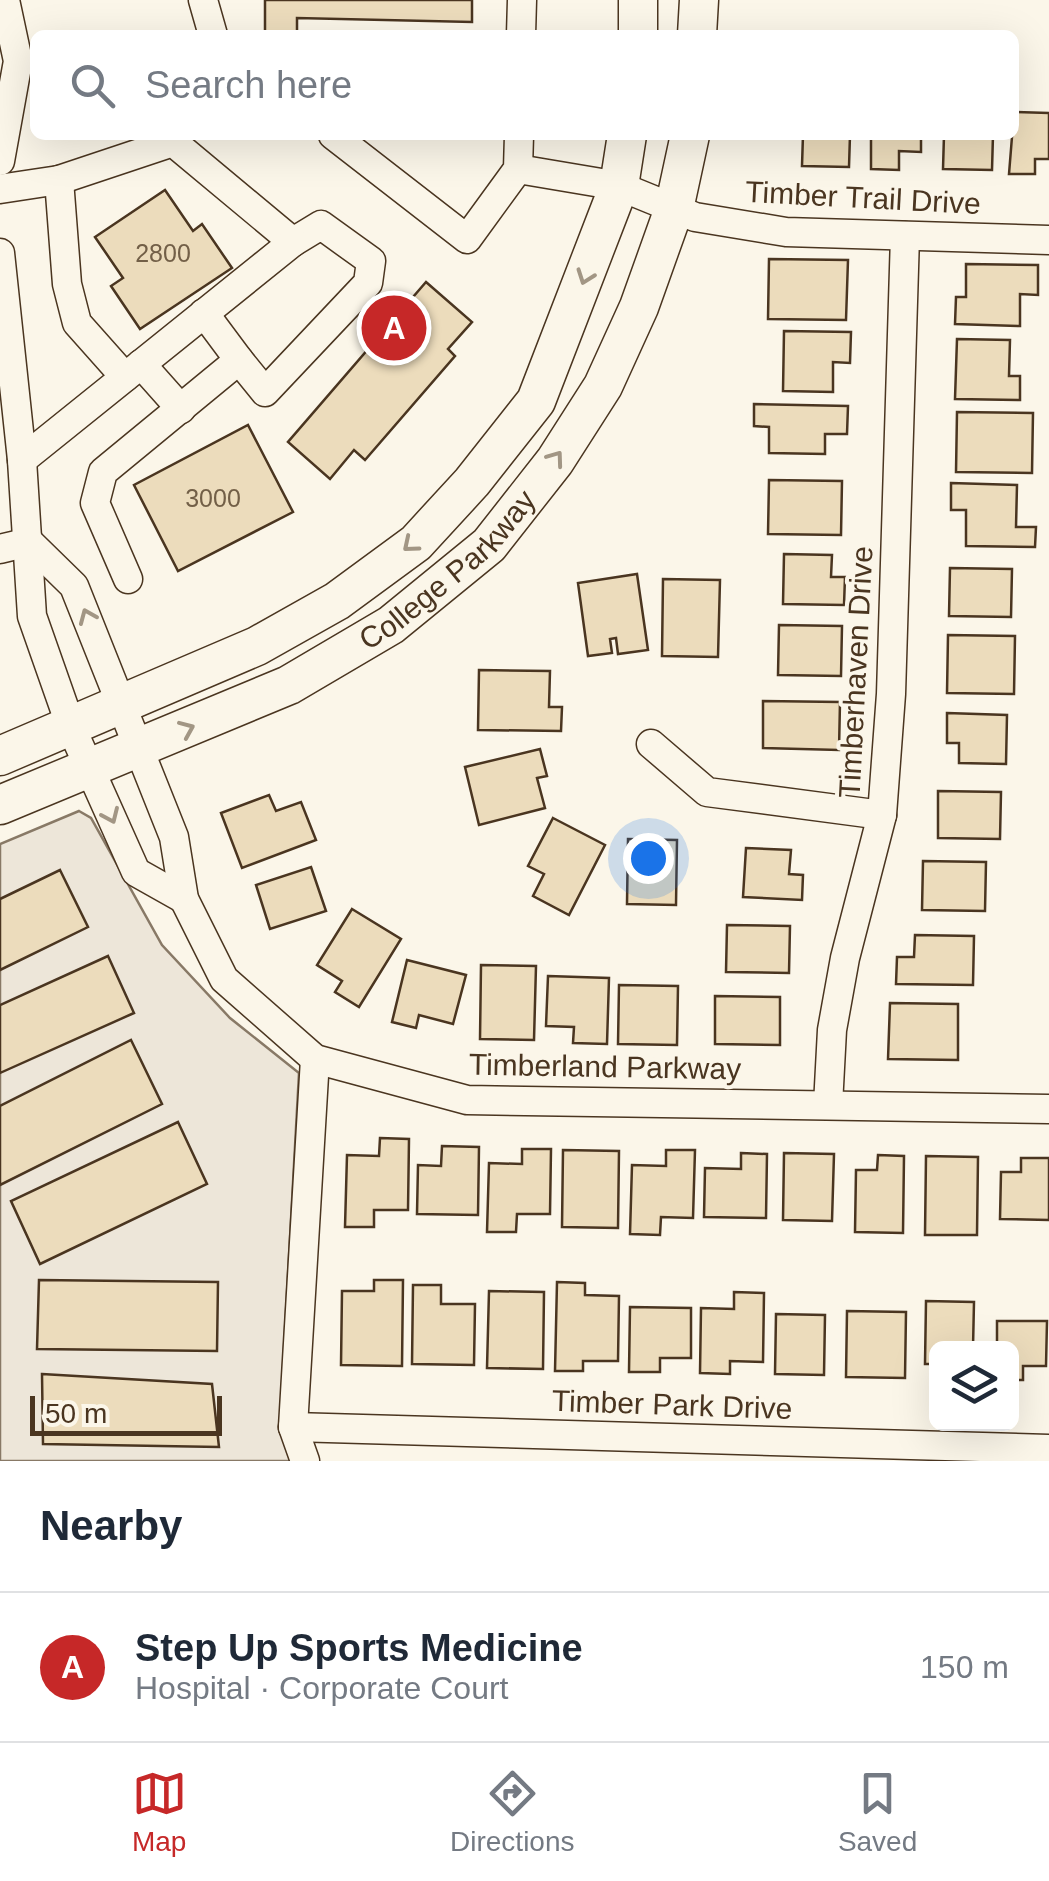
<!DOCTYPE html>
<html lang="en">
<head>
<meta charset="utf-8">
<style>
  body { margin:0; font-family:Helvetica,sans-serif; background:#f6f6f7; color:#1f2937 }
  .controls { position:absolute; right:30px; bottom:30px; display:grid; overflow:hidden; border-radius:15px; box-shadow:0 10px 40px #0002 }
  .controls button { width:90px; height:90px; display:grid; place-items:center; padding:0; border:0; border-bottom:2px solid #e0e1e3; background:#fff; color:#1f2937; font:50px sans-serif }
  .scale { position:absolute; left:30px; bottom:25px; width:192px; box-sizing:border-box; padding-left:10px; border:5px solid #4a3520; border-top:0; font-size:28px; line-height:35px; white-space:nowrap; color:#4a3520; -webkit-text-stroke:8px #fbf6e9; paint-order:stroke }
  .you { position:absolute; left:648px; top:858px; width:35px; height:35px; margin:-25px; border:8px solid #fff; border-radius:50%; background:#1a73e8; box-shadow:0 0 0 15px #1a73e833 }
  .badge { display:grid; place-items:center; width:65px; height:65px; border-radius:50%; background:#c62828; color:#fff; font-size:32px; font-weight:700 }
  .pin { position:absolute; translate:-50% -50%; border:5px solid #fff; box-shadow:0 2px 10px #0006 }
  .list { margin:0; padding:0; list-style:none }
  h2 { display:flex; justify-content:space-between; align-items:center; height:130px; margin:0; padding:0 40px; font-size:42px }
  h2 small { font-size:32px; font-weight:400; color:#747a83 }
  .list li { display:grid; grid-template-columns:65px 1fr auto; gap:30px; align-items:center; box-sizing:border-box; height:150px; padding:0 40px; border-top:2px solid #e0e1e3 }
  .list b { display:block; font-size:38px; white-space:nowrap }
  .list p { margin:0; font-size:32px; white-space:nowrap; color:#747a83 }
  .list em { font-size:32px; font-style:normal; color:#747a83 }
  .icon { flex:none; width:55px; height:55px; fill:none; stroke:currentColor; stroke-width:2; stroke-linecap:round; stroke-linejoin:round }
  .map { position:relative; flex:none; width:1049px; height:1461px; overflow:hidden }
  .search { position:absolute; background:#fff; box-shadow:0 10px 40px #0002; left:30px; right:30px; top:30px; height:110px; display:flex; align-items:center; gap:25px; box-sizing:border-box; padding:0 35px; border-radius:15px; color:#747a83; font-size:38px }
  .sheet { height:280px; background:#fff }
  nav { display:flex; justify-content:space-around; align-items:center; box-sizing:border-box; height:140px; border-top:2px solid #e0e1e3; background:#fff; font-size:28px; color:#747a83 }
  nav a { display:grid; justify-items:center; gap:5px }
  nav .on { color:#c62828 }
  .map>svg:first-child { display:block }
</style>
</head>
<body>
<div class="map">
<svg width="1049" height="1461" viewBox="0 0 1049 1461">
  <rect width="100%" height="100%" fill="#fbf6e9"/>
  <path fill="#ede6d9" stroke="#887966" stroke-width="2.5" d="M79,811l12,7 71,127 68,73 69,55 -19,347 11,41h-291v-617z"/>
  <g fill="#ecdcbc" stroke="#4a3520" stroke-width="2.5">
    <path d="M265,0h207v22l-175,-4v17h-32z"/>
    <path d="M1014,112l35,1v46h-14v15h-26z"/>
    <path d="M803,135h47l-1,32 -47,-1z"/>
    <path d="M871,135h50v17l-22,-1v19l-28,-1z"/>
    <path d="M944,135h49l-1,35 -49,-1z"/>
    <path d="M165,190l28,41 9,-7 30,44 -92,61 -29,-43 12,-8 -28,-41z"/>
    <path d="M769,259l79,1 -2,60 -78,-1z"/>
    <path d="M966,264l72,1v30l-18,-1v32l-65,-2 1,-27h10z"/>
    <path d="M426,282l46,40 -24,27 7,7 -90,104 -11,-10 -24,29 -42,-37z"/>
    <path d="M784,331l67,1 -1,31 -17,-1v30l-50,-1z"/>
    <path d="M957,339l53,1 -1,36h11v24l-65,-1z"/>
    <path d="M754,404l94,2 -1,28h-22v20l-56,-1v-26l-15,-1z"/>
    <path d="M957,412l76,1 -1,60 -76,-1z"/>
    <path d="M248,425l45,87 -115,59 -44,-86z"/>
    <path d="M769,480l73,1 -1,54 -73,-1z"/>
    <path d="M951,483l66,2 -1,42h20l-1,20 -69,-1v-36h-15z"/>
    <path d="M784,554l48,1 -1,22h14l-1,28 -61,-1z"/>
    <path d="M950,568l62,1 -1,48 -62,-1z"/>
    <path d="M637,574l11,76 -30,4 -2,-16 -6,1 2,14 -24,3 -10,-73z"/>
    <path d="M663,579l57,1 -2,77 -56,-1z"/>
    <path d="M779,625l63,1 -1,50 -63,-1z"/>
    <path d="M948,635l67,1 -1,58 -67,-1z"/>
    <path d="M479,670l71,1 -1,36h13l-1,24 -83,-1z"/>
    <path d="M763,701l77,1 -1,48 -76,-2z"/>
    <path d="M947,713l60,2 -1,49 -47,-1v-20h-12z"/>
    <path d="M540,749l7,27 -10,2 8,30 -66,17 -14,-58z"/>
    <path d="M938,791l63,1 -1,47 -62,-1z"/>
    <path d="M269,795l7,16 25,-9 15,38 -74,28 -21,-55z"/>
    <path d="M553,818l52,27 -36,70 -36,-19 11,-22 -16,-8z"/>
    <path d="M628,839l49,1 -1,65 -49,-1z"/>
    <path d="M746,848l45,2 -2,24 14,1 -1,25 -59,-3z"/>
    <path d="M923,861l63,1 -1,49 -63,-1z"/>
    <path d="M311,867l15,44 -56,18 -14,-44z"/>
    <path d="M60,870l28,57 -88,43v-71z"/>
    <path d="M352,909l49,30 -42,68 -24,-15 7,-11 -25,-16z"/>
    <path d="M727,925l63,1 -1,47 -63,-1z"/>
    <path d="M915,935l59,1 -1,49 -77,-1 1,-27h17z"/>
    <path d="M108,956l26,57 -134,60v-68z"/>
    <path d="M407,960l59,15 -13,49 -34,-9 -3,13 -24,-6z"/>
    <path d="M481,965l55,1 -2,74 -54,-1z"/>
    <path d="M548,976l61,2 -2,66 -34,-1 1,-16 -28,-1z"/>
    <path d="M619,985l59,1 -1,59 -59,-1z"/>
    <path d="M715,996l65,1v48l-65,-1z"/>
    <path d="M890,1003l68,1v56l-70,-1z"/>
    <path d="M131,1040l31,64 -162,81v-79z"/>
    <path d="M178,1122l29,62 -167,80 -29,-63z"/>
    <path d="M380,1138l29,1 -1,71h-34v17h-29l2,-72 32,1z"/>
    <path d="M442,1146l37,1 -1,68 -61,-1 1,-49 23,1z"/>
    <path d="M522,1149h29l-1,65h-33l-1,18h-29l2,-69 33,1z"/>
    <path d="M563,1150l56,1 -1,77 -56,-1z"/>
    <path d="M666,1150h29l-2,68 -32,-1 -1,18 -30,-1 2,-69 34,1z"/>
    <path d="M741,1153l26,1 -1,64 -62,-1 1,-49 36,1z"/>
    <path d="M784,1153l50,1 -2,67 -49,-1z"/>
    <path d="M878,1155l26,1 -1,77 -48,-1 1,-62h21z"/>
    <path d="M926,1156l52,1 -1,78h-52z"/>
    <path d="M1021,1158h28v62l-49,-1 1,-47h20z"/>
    <path d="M39,1280l179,2 -1,69 -180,-2z"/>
    <path d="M374,1280h29l-1,86 -61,-1 1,-74h32z"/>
    <path d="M557,1282l28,1v12l34,1 -1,65h-35v10h-28z"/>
    <path d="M413,1285h28v19h34l-1,61 -62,-1z"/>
    <path d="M489,1291l55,1 -1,77 -56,-1z"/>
    <path d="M734,1292l30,1 -1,69 -33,-1v13l-30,-1 1,-65 33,1z"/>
    <path d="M926,1301l48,1 -1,46h-37v16h-11z"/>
    <path d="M630,1307l61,1v50h-31v14h-31z"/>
    <path d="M847,1311l59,1 -1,66 -59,-1z"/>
    <path d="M776,1314l49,1 -1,60 -49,-1z"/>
    <path d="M997,1321h50l-1,45h-23v14h-11v-32h-15z"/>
    <path d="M42,1374l170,10 7,63 -176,-3z"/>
  </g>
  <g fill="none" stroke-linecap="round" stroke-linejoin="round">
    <g stroke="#4a3520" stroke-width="31">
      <g id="minor">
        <path d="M203,0l10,35"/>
        <path d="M521,35l1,-35"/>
        <path d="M333,135l134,104 51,-70 1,-34"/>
        <path d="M0,161l18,-100 -13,-61"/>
        <path d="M518,169l101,17 76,31 91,15 263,8"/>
        <path d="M59,180l8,104 10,39 48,54"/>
        <path d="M0,189l59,-9 114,-38 120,100 28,-17 50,36 -3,22 -103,109 -26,-32 -136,112 -8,31 33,76"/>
        <path d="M0,253l22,207 10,156 39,111 65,145 48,27"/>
        <path d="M204,313l35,47"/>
        <path d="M141,364l40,45"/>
        <path d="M22,460l271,-218"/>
        <path d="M29,542l45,44 100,251 10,62 40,80 91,80 152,41 582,9"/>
        <path d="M0,549l29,-7"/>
        <path d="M651,744l56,48 175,23"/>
        <path d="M828,1105l4,-75 13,-72 37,-143 9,-121 14,-458"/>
        <path d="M293,1427l756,22"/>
        <path d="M305,1461l-12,-34 22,-368"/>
      </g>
    </g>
    <g stroke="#4a3520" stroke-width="41">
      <g id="major">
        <path d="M638,35v-35"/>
        <path d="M697,35l2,-35"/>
        <path d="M0,756l257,-110 80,-45 79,-58 56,-61 64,-81 83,-215 8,-51"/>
        <path id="s1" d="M0,805l289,-120 102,-60 98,-80 66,-84 48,-75 36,-79 35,-98 16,-74"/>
      </g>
    </g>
    <use href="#minor" stroke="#fbf6e9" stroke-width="28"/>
    <use href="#major" stroke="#fbf6e9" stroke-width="38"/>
  </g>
  <defs><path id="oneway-chevron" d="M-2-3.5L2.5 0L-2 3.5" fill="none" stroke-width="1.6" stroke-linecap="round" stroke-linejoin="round" transform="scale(2.5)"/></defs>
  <g stroke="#a29684">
    <use href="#oneway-chevron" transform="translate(585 277) rotate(110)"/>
    <use href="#oneway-chevron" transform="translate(556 458) rotate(-54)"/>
    <use href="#oneway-chevron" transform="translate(410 545) rotate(140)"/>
    <use href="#oneway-chevron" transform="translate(87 616) rotate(-113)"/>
    <use href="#oneway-chevron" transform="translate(187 729) rotate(-23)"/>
    <use href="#oneway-chevron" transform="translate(111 816) rotate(66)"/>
  </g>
  <g text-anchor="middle" stroke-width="8" stroke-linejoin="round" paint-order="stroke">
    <g font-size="25" fill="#725f47">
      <text x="163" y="262">2800</text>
      <text x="213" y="507">3000</text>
    </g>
    <g font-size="30" fill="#4a3520" stroke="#fbf6e9">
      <text transform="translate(863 198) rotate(3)" y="10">Timber Trail Drive</text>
      <text dy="10" stroke="none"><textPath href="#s1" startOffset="510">College Parkway</textPath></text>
      <text transform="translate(856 672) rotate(-87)" y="10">Timberhaven Drive</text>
      <text transform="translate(605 1067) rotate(1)" y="10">Timberland Parkway</text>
      <text transform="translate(672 1405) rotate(2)" y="10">Timber Park Drive</text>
    </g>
  </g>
</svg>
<div class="controls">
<button><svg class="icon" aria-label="layers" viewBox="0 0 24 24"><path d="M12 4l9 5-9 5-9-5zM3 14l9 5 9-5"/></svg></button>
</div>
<div class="scale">50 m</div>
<div class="you"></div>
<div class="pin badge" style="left:394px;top:328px">A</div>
<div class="search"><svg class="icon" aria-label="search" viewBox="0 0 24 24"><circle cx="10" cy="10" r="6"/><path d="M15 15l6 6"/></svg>Search here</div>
</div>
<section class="sheet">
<h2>Nearby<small></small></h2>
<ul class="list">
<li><span class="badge">A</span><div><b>Step Up Sports Medicine</b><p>Hospital · Corporate Court</p></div><em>150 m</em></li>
</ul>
</section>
<nav>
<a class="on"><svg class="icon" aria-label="map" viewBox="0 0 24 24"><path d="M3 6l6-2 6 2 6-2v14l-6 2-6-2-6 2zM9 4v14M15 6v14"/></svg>Map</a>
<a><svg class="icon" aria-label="directions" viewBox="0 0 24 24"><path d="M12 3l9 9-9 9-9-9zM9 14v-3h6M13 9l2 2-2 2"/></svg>Directions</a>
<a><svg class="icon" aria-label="saved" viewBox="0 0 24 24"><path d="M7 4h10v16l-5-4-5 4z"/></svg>Saved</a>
</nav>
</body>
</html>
